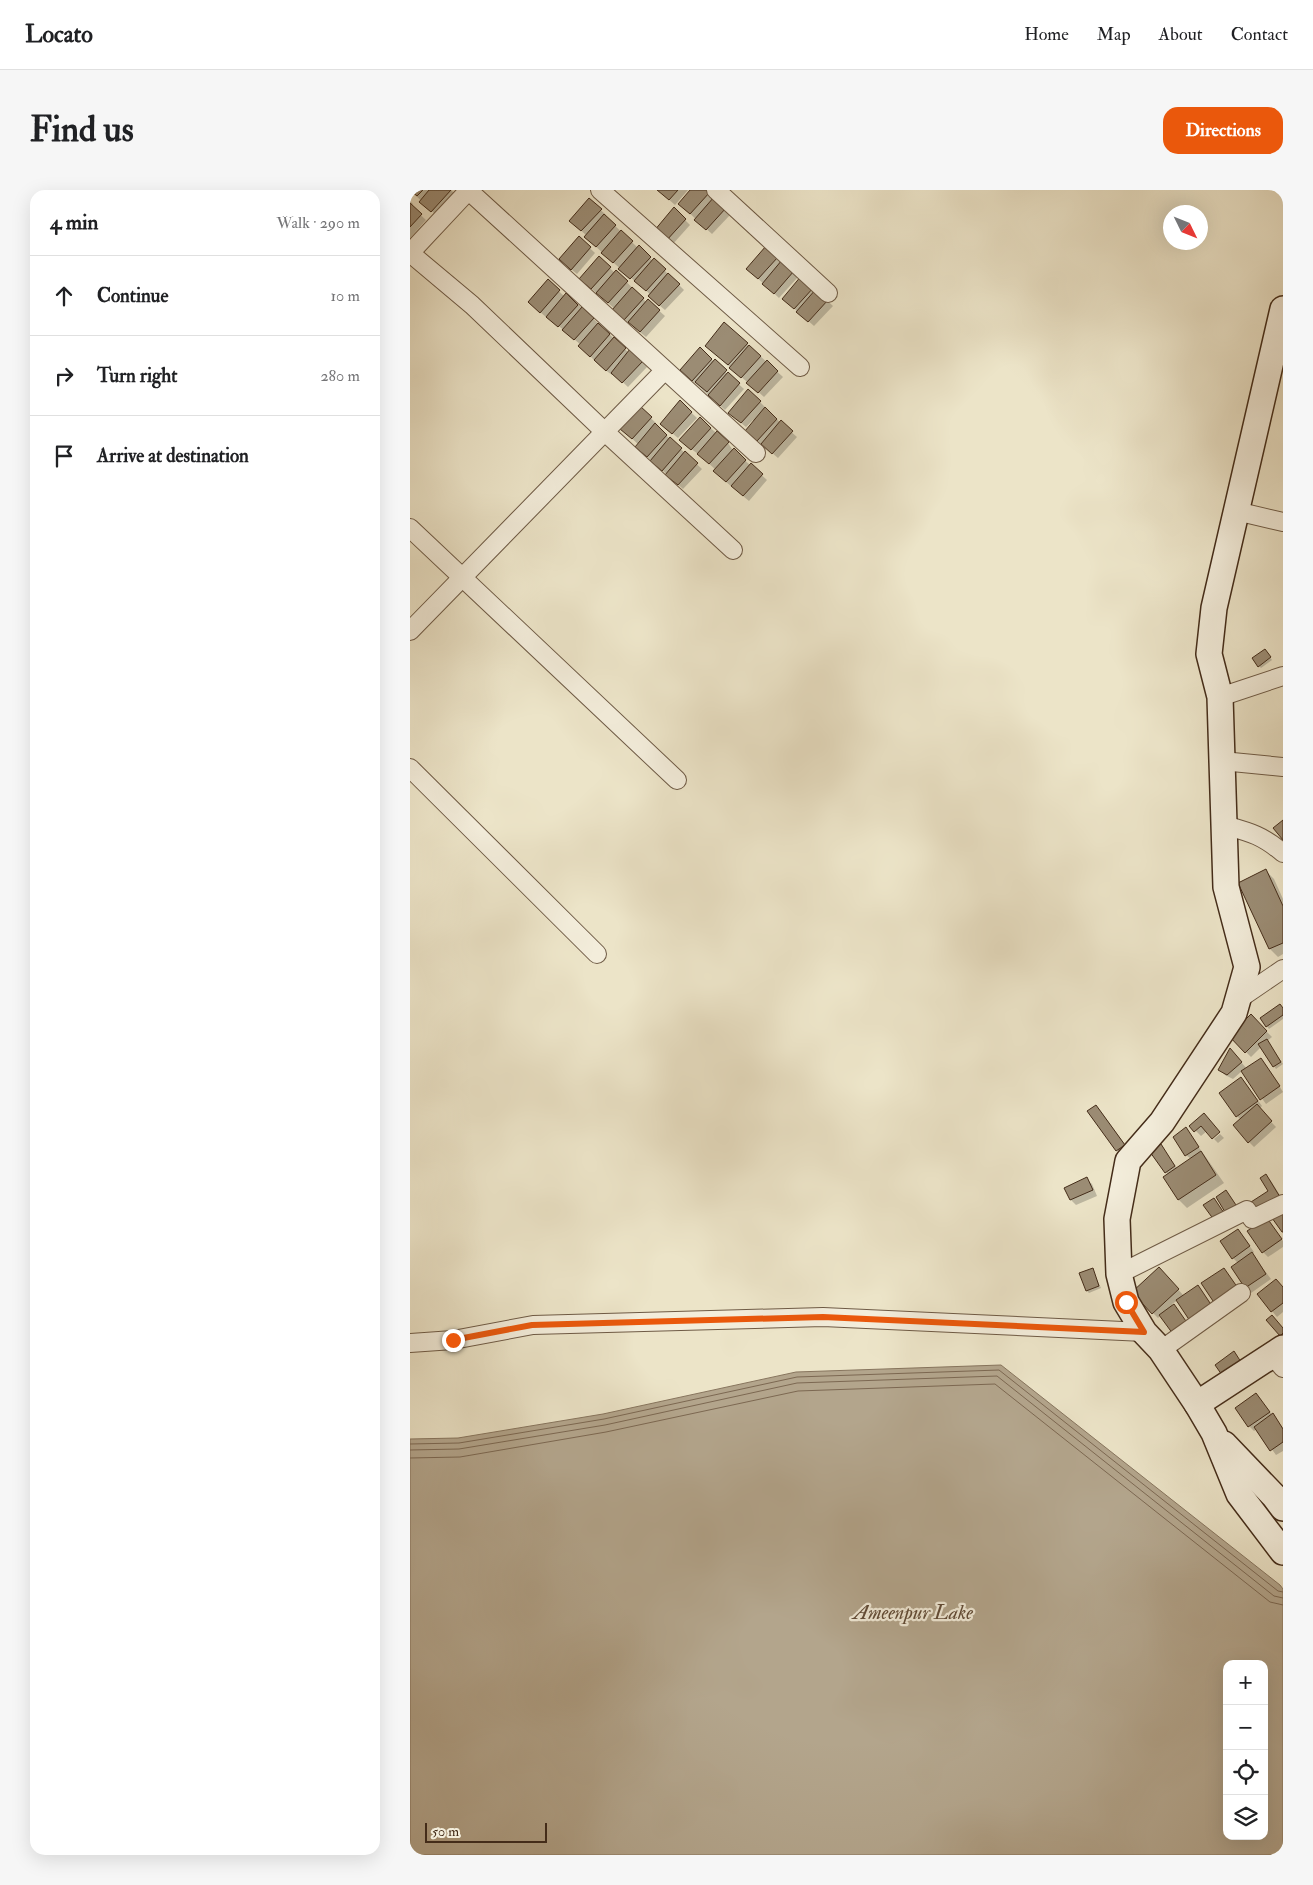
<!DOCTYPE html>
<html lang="en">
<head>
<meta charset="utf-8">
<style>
  body { margin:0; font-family:"IM FELL Double Pica",serif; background:#f6f6f6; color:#202124 }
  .controls { position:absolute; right:15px; bottom:15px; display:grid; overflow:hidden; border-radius:10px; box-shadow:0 5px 20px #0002 }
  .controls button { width:45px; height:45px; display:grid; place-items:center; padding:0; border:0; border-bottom:1px solid #e0e0e0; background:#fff; color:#202124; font:25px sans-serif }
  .compass { position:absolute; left:753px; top:15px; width:45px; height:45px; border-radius:50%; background:#fff; box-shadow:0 5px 20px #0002; rotate:133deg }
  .scale { position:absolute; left:15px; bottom:12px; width:122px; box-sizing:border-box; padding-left:5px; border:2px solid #442c19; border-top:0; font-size:14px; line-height:18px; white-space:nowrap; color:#442c19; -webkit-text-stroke:4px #f3eddb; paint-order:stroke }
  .stop { position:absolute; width:15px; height:15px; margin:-11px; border:4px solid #ea580c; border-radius:50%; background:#fff }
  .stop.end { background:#ea580c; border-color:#fff; box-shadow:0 1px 5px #0008 }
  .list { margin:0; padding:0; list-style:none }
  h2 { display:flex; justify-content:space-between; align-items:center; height:65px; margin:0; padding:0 20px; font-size:21px }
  h2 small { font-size:16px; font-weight:400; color:#757577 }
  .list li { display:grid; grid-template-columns:32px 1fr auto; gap:15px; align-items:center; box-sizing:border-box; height:80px; padding:0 20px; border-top:1px solid #e0e0e0 }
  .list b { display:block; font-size:19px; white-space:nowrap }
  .list em { font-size:16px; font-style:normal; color:#757577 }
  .icon { flex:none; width:28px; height:28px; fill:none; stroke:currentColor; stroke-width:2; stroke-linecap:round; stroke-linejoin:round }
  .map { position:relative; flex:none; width:873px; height:1665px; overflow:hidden; border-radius:15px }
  header { display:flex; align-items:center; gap:30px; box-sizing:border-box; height:70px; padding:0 25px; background:#fff; border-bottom:1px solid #e0e0e0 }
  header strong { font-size:24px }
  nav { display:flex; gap:28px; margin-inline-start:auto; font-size:18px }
  .intro { display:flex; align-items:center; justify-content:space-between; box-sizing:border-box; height:120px; padding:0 30px }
  h1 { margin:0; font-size:35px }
  .button { padding:12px 22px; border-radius:15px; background:#ea580c; color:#fff; font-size:18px; font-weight:700 }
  main { display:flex; gap:30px; padding:0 30px }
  aside { flex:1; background:#fff; border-radius:15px; box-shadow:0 5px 20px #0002 }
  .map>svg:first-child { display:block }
</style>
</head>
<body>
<header>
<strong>Locato</strong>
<nav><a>Home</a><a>Map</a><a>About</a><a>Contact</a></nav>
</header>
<div class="intro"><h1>Find us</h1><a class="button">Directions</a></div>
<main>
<aside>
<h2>4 min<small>Walk · 290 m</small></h2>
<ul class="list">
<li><svg class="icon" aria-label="ahead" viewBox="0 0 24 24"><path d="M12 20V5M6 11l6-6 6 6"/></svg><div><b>Continue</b></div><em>10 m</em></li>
<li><svg class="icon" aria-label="right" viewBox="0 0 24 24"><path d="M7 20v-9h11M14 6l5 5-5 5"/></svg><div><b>Turn right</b></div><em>280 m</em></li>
<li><svg class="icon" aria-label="arrive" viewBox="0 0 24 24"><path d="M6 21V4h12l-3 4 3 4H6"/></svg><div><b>Arrive at destination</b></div></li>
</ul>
</aside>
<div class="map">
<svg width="873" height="1665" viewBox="0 0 873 1665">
  <rect width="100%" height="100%" fill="#ece4c8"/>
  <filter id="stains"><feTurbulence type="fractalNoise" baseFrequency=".004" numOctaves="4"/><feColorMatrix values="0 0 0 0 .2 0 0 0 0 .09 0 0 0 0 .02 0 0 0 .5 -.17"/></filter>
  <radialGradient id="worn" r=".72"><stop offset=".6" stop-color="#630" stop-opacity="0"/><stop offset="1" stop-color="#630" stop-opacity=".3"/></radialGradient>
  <path fill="#b3a58c" stroke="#87755e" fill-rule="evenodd" d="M591,1175l279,220 3,4v266h-873v-416l48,-1 145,-24 193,-42zM817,1474h37v172h-37z"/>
  <g fill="#0003">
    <path d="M0,0h41l5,5 -19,21z"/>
    <path d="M248,0h30l-13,15z"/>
    <path d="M281,0h16l24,24 -19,20 -27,-25z"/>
    <path d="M180,10l16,15 -1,1 33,32 15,13 1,-1 30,30 -19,20 -11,-9 -3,-6 -43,-37 -17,-16 -4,-6 -11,-10z"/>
    <path d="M0,11l3,3 -2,2 15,14 -16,18z"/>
    <path d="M264,19l16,16 -18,20 -11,-9z"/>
    <path d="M169,48l16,15 -18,21 -11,-9z"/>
    <path d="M356,57l32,30 -19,21 -26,-24z"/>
    <path d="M189,68l16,15 1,-2 31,32 1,-2 17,15 -19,21 -27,-22 -4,-6 -29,-25z"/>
    <path d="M392,87l31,29 -19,20 -25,-22z"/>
    <path d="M138,91l17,16 1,-2 16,13 47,45 2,-2 16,16 -19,20 -15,-14 -1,2 -12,-9 -15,-15 -4,-6 -34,-29 -1,1 -12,-10z"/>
    <path d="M337,154l36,33 -19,20 -52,-46z"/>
    <path d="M290,159l44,40 -19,21 -38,-34z"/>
    <path d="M339,201l16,16 -1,1 33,29 -19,21 -26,-22 2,-14 -1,-2 -7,7 -11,-9z"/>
    <path d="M270,212l17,16 -19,20 -11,-9z"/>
    <path d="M230,218l16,15 -1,2 47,44 -19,20 -41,-37 -3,-7 -12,-11z"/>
    <path d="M290,229l28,24 4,6 35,31 -18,21 -29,-24 -4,-7 -18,-16 -12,-9z"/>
    <path d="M857,463l5,7 -11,8 -2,-2z"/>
    <path d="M856,681l8,8 9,20v55l-5,3 -8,-8z"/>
    <path d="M870,816l3,3v10l-14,10 -8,-11z"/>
    <path d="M841,826l21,21 -5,4 16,23 -7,5 -15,-22 -10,10 -21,-21z"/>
    <path d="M821,860l16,19 13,-10 6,6 17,27 -17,12 -24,-33 -9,8 -8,-4 -5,-5z"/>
    <path d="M836,894l16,22 -3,3 17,18 -22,20 -5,-5 -8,-22 -4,-4z"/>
    <path d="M691,922l28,38 -7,5 -5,-5z"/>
    <path d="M794,925l3,16 -6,5 -10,-10z"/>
    <path d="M776,939l38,54 -37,25 -8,-8 -15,-23 4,-2 -16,-23 9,-6 16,22 14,-9 -5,-4z"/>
    <path d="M810,944l4,4 -6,5 -4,-4z"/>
    <path d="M856,986l5,5 12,19 -13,-8z"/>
    <path d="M676,989l6,5 5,12 -21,9 -5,-5 -6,-12z"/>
    <path d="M857,1030l16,21v6l-15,10 -5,-5z"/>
    <path d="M828,1040l16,22 -2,2 19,25 -20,14 -5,-6 -8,-24 -5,-5z"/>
    <path d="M682,1079l9,19 -12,5 -2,-2z"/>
    <path d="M754,1084l20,22 14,-9 21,27 -41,-14 -6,4 20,26 -31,-15 -3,3 -5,-5z"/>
    <path d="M866,1090l7,8v24l-6,5 -5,-6z"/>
    <path d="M846,1205l27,33v23l-7,4 -19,-26 -3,2 -5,-5z"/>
  </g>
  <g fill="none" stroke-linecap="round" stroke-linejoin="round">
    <g stroke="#7c6852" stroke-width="1">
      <path d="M0,1254l49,-1 145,-24 193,-42 202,-7 279,221 5,1"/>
      <path d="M0,1260l49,-1 146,-24 192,-42 200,-7 277,220 9,2"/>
      <path d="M0,1268l50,-1 146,-25 192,-41 197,-7 275,218 13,3"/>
    </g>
  </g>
  <g fill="#9b8c74" stroke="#442c19">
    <path d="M0,0h13l-6,6z"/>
    <path d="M19,0h22l-20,22 -12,-10z"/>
    <path d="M247,0h21l-9,10z"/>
    <path d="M280,0h19l1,2 -20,22 -12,-10z"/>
    <path d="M304,7l12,11 -20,22 -12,-10z"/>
    <path d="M179,8l13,11 -21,22 -12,-10z"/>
    <path d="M0,13l12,11 -12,13z"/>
    <path d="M264,17l12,12 -20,22 -12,-10z"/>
    <path d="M194,24l12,11 -20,22 -12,-10z"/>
    <path d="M211,40l12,11 -20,22 -12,-10z"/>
    <path d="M169,46l12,11 -20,23 -12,-11z"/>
    <path d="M229,55l12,12 -21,22 -12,-10z"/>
    <path d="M356,56l12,11 -20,22 -12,-10z"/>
    <path d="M189,66l12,11 -20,22 -12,-10z"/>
    <path d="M244,68l12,11 -20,22 -12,-10z"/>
    <path d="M372,70l12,11 -20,23 -12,-10z"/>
    <path d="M206,80l12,11 -20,22 -12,-10z"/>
    <path d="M258,83l12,11 -21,22 -11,-10z"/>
    <path d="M392,85l12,12 -20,22 -12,-10z"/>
    <path d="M138,89l12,11 -20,23 -12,-11z"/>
    <path d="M222,97l12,11 -20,22 -12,-10z"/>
    <path d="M406,99l12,11 -20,22 -12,-10z"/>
    <path d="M156,103l12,12 -20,22 -12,-10z"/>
    <path d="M238,109l12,11 -20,22 -12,-10z"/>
    <path d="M172,117l12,11 -20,22 -12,-10z"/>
    <path d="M314,132l24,21 -20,22 -23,-19z"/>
    <path d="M188,133l12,11 -20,23 -12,-11z"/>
    <path d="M204,147l12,11 -20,23 -12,-11z"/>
    <path d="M339,155l12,11 -20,22 -12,-10z"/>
    <path d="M290,157l12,12 -20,22 -12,-11z"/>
    <path d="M220,159l13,12 -21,22 -11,-10z"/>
    <path d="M305,169l12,11 -20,22 -12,-10z"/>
    <path d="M357,170l11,11 -20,22 -12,-10z"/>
    <path d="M318,182l12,11 -20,23 -12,-11z"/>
    <path d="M338,199l13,12 -20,22 -13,-10z"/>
    <path d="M270,210l12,12 -20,22 -12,-10z"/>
    <path d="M230,216l12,11 -20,22 -12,-10z"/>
    <path d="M355,217l12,12 -20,22 -12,-10z"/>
    <path d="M290,227l11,11 -20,22 -12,-10z"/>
    <path d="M371,230l12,11 -21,23 -11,-10z"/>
    <path d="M245,233l12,12 -20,22 -12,-10z"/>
    <path d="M307,241l12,11 -20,22 -12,-10z"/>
    <path d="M260,247l12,11 -20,23 -12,-10z"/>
    <path d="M324,258l12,12 -20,22 -13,-11z"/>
    <path d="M275,261l13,12 -20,22 -13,-10z"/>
    <path d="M341,273l12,11 -20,22 -12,-10z"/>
    <path d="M855,459l6,8 -13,10 -6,-9z"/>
    <path d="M873,630v20l-10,-12z"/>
    <path d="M856,679l17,37v37l-14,6 -31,-66z"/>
    <path d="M870,814l3,4v7l-17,12 -6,-9z"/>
    <path d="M841,824l16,17 -22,22 -16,-17z"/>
    <path d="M857,849l14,23 -8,5 -15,-23z"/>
    <path d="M820,858l12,14 -15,13 -9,-5z"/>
    <path d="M851,868l19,28 -20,14 -19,-29z"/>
    <path d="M831,887l17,24 -22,16 -17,-24z"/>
    <path d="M847,914l15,17 -24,22 -15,-18z"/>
    <path d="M686,915l29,40 -9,6 -29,-40z"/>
    <path d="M794,923l16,19 -8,7 -11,-13 -7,6 -5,-6z"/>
    <path d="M776,937l13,20 -14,9 -12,-19z"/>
    <path d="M751,954l14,22 -10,7 -15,-21z"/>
    <path d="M791,961l15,24 -38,25 -15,-23z"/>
    <path d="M856,984l14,23 -23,15 -6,-10 17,-11 -8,-13z"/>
    <path d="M677,987l6,13 -23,10 -6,-12z"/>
    <path d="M816,1000l10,15 -11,7 -9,-15z"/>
    <path d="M804,1008l10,15 -10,7 -11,-15z"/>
    <path d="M873,1021v21h-1l-10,-14z"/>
    <path d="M857,1028l15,21 -20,14 -15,-22z"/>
    <path d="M828,1039l12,17 -18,13 -12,-18z"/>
    <path d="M842,1062l14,22 -21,14 -14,-21z"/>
    <path d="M749,1077l20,22 -27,25 -20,-22z"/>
    <path d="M683,1078l6,18 -13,5 -7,-18z"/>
    <path d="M814,1078l16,23 -23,16 -16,-24z"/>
    <path d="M866,1089l7,8v16l-12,9 -14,-18z"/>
    <path d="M788,1095l16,24 -22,15 -16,-24z"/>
    <path d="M764,1114l14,20 -15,10 -14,-19z"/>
    <path d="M862,1125l11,13v5l-3,3 -14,-16z"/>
    <path d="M824,1161l7,11 -19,13 -7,-10z"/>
    <path d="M846,1203l14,19 -22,15 -13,-19z"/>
    <path d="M863,1223l10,16v13l-13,9 -16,-24z"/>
  </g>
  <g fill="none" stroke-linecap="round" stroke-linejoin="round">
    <g stroke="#6e5a45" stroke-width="20">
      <g id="street">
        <path d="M58,0l288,263"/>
        <path d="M190,0l200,177"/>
        <path d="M306,0l112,103"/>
        <path d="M0,63l62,52 133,127 128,118"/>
        <path d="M0,63l59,-63"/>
        <path d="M826,321l47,11"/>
        <path d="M0,338l267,252"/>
        <path d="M0,441l254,-260"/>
        <path d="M810,507l63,-21"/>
        <path d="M812,571l61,6"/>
        <path d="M0,578l187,186"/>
        <path d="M814,635c25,7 38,10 59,28"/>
        <path d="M829,809l44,-30"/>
        <path d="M709,1084l128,-64 5,9 31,-15"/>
        <path d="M0,1153l43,-3 80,-15 290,-8 321,15"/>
        <path d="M751,1160l80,-57"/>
        <path d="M862,1165l11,13"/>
      </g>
    </g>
    <g stroke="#442c19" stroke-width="28">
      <g id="secondary">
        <path d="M873,119l-69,299 -5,46 11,43 6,190 21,80 -13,46 -72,109 -34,39 -11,58 2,55 7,28 18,30 17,18 36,54 17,29 25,61 44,58"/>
        <path d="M787,1214l86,-56"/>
        <path d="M814,1254l50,52 9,12"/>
      </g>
    </g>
    <use href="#street" stroke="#f3eddb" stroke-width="18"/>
    <use href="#secondary" stroke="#f3eddb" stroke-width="25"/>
  </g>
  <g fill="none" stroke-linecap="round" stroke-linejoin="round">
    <path stroke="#ea580c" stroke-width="6" d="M43,1150l79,-15 291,-8 321,15 -18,-30"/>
  </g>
  <g text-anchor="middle" stroke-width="4.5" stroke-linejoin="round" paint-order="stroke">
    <g font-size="20" font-style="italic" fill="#604a36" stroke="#f3eddb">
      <text x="503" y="1429">Ameenpur Lake</text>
    </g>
  </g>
  <rect width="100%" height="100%" filter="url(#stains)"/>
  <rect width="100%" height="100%" fill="url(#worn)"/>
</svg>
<div class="controls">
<button>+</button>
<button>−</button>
<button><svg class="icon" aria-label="locate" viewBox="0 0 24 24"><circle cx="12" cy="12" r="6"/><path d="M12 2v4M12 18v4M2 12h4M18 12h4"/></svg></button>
<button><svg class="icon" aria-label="layers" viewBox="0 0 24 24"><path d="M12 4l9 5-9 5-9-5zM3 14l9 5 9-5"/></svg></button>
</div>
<svg class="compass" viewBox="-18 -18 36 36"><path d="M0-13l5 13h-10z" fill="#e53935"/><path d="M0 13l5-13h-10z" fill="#757577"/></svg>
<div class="scale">50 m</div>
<div class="stop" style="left:716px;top:1112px"></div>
<div class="stop end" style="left:43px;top:1150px"></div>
</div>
</main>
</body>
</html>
